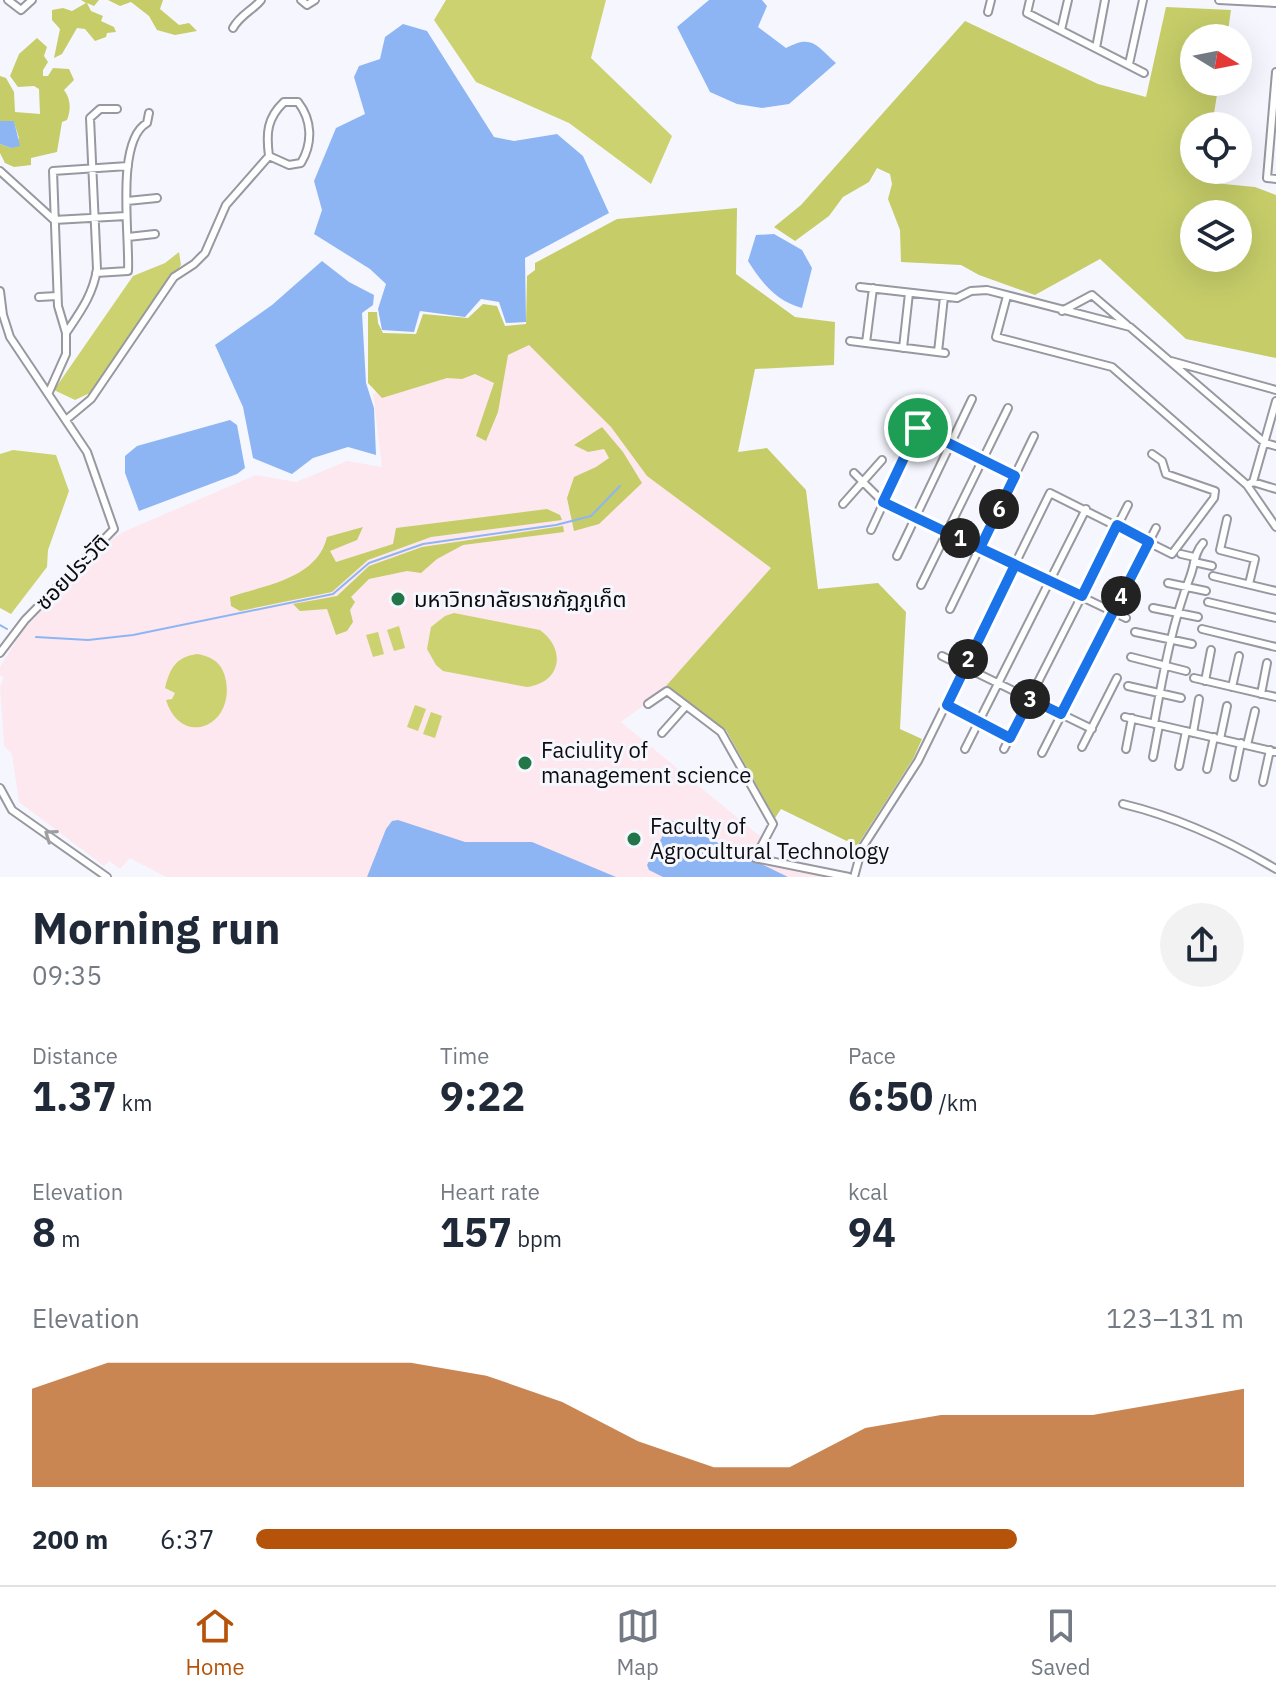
<!DOCTYPE html>
<html lang="en">
<head>
<meta charset="utf-8">
<style>
	body { margin:0; font-family:"IBM Plex Sans","Noto Sans Thai",sans-serif; background:#f2f2f3; color:#1f2937; height:100vh; display:flex; flex-direction:column; font-size:30px; white-space:nowrap }
	* { box-sizing:border-box; margin:0 }
	p { font-size:26px; color:#747a83 }
	.icon { flex:none; width:44px; height:44px; fill:none; stroke:currentColor; stroke-width:2; stroke-linecap:round; stroke-linejoin:round }
	.map { position:relative; height:877px; overflow:hidden }
	.panel { display:flex; flex-direction:column; background:#fff; flex:1 }
	.panel>* { flex:none }
	.needle { width:52px; rotate:100deg }
	.tools { position:absolute; left:1180px; top:24px; display:grid; gap:16px }
	.tools a { display:grid; place-items:center; width:72px; height:72px; border-radius:50%; background:#fff; box-shadow:0 8px 32px #0002; font-size:40px }
	.pin { position:absolute; display:grid; place-items:center; width:68px; height:68px; color:#fff; margin:-34px; border:4px solid #fff; border-radius:50%; box-shadow:0 2px 8px #0007 }
	.km { position:absolute; width:40px; height:40px; margin:-20px; border-radius:50%; background:#222; color:#fff; font-size:22px; line-height:40px; text-align:center }
	.round { display:grid; place-items:center; flex:none; width:84px; height:84px; border-radius:42px; background:#f2f2f3 }
	.head { display:flex; align-items:center; justify-content:space-between; height:136px; padding:0 32px }
	h1 { font-size:44px; font-weight:700; line-height:60px }
	.stats { display:grid; grid-template-columns:repeat(3,1fr); gap:12px; height:136px; padding:8px 32px }
	.stats div { display:grid; align-content:center }
	.stats b { font-size:40px; font-weight:700 }
	.stats small { font-size:22px; font-weight:400 }
	.stats p { font-size:22px }
	.chart { height:224px; padding:16px 32px }
	.chart p { display:flex; justify-content:space-between }
	.chart svg { width:100%; height:144px; margin-top:8px; fill:#b45309; opacity:.7 }
	ul { padding:0 32px; list-style:none; font-size:26px }
	li { display:grid; grid-template-columns:128px 96px 1fr; align-items:center; height:60px }
	li i { height:20px; border-radius:10px; background:#b45309 }
	.dock { display:flex; justify-content:space-around; align-items:center; height:112px; border-top:2px solid #e0e1e3; background:#fff; font-size:22px; color:#747a83 }
	.dock a { display:grid; justify-items:center; gap:4px }
	.dock .selected { color:#b45309 }
	.map>svg:first-child { display:block }
	.education { fill:#fce8ee }
	.green { fill:#ccd26f }
	.forest { fill:#c5cc68; fill-rule:evenodd }
	.water { fill:#8eb5f3 }
	.lines { fill:none; stroke-linecap:round; stroke-linejoin:round }
	.stream { stroke:#8eb5f3; stroke-width:2 }
	.minor-casing { stroke:#9798a0; stroke-width:10 }
	.minor { stroke:#fff; stroke-width:6 }
	.oneway { stroke:#9e9e9f }
	.route-casing { stroke:#fff; stroke-width:16 }
	.route { stroke:#1a73e8; stroke-width:10 }
	.poi-dot { fill:#227648; stroke:#f6f7fe; stroke-width:3 }
	.labels { text-anchor:middle; stroke-width:6; stroke-linejoin:round; paint-order:stroke }
	.street-label { font-size:22px; fill:#0c0c0f; stroke:#f6f7fe }
	.poi-label { font-size:22px; fill:#0c0c0f; stroke:#f6f7fe; text-anchor:start }
</style>
</head>
<body>
<div class="map">
<svg width="1276" height="877" viewBox="0 0 1276 877">
	<rect width="100%" height="100%" fill="#f6f7fe"/>
	<path class="education" d="M517,333l94,94 36,49 125,92 -114,127 -37,27 140,115 -8,21 38,12 38,7h-663l-36,-19 -10,11 -11,-8 -5,5 -85,-64 -7,-48 -8,-8 -4,-59 4,-10 -4,-2v-8l23,-37 88,-90 12,-8 133,-57 40,7 51,-21 35,6 -9,-73z"/>
	<path class="green" d="M446,0h160l-15,58 81,78 -21,48 -82,-61 -93,-41 -42,-62z
		M179,252l2,13 -89,127 -17,8 -21,-10 79,-114 32,-13z
		M13,450l43,5 13,36 -21,59 -1,17 -36,47 -11,-6v-154z
		M454,613l86,17c26,19 22,52 -13,57l-84,-16 -7,-6 -9,-16 4,-22 14,-11z
		M399,626l6,22 -11,3 -7,-21z
		M378,632l6,22 -11,3 -7,-22z
		M197,654c17,3 26,10 29,27 8,46 -45,67 -60,19l6,-1 3,-6 -10,-5c5,-20 11,-31 32,-34z
		M415,705l11,4 -8,22 -11,-4z
		M431,712l11,4 -7,22 -12,-4z"/>
	<path class="forest" d="M81,0h18l-5,6 -7,-3 4,8 12,5 -2,5 13,6 2,5 -9,1 -1,4 -11,4 -10,-12 -8,-1 -15,26 -8,4 6,-29 -8,-9v-10l11,-2 9,3 14,-8z
		M108,0h55l-3,9 19,16 10,-2 8,8 -22,4 -18,-5 -8,-14 -18,-14 -11,4z
		M1166,7l65,3 -4,28h-33v44h25l-7,44h-18v44h10l-1,12 52,5 21,8v163l-90,-19 -86,-80 -65,36 -56,-20 -18,-10 -60,-3 -1,-32 -12,-31 4,-15 -2,-10 -13,-6 -8,14 -26,15 -14,19 -34,25 -21,-14 27,-22 164,-184 133,63 48,13zM1194,214h44v44h-44z
		M37,38l10,9 -3,9 4,6 -5,8v6h5l5,-8 16,1 5,11 -10,10c7,9 7,20 3,30l-5,2 -5,30 -26,6v7l-17,2 -9,-4 -5,-10v-9l11,4 8,-10 -5,-16 -14,-1v-45l6,2 8,14 1,20 25,2 -1,-25 -5,-3 -16,1 -8,-11 9,-22z
		M737,208l-1,66 59,43 40,5 -1,43 -79,4 -17,83 29,-4 39,42 12,99 60,-6 28,29 -6,117 22,10 -9,20 -56,87 -76,-37 -6,9 -49,-88 -60,-44 105,-118 -124,-92 -36,-49 -82,-82 -21,10 -10,57 -12,29 -10,-5 18,-53 -19,-9 -13,5 -15,-1 -65,20 -14,-15v-71h9l1,11 5,10 33,1 7,-20 45,4 15,-14 14,2 8,20 21,-2 1,-48 8,-6v-7l82,-44z
		M602,427l21,25 19,31 -43,41 -25,7 -7,-33 7,-21 22,-10 13,-9 -5,-9 -16,3 -14,-7z
		M547,509l13,6 2,5 -131,17 -63,23 -36,32 -92,19 -9,-5 -1,-9c35,-12 87,-18 97,-60l36,-10 -6,13 -27,11 6,11 57,-18 3,-16z
		M563,526l1,6 -101,13 -26,14 -16,14 -14,-2 -38,8 -18,18 4,5 -5,8 3,12 -6,9 -11,4 -9,-26 -27,2 -7,-7 44,-8 32,-30 53,-19z"/>
	<path class="water" d="M709,0h53l5,6 -9,21 28,21c26,-14 30,-3 50,15l-47,41 -27,4 -25,-4 -27,-12 -33,-65z
		M403,24l24,7 67,106 20,4 43,-7 26,22 26,57 -84,45 1,64 -20,1 -7,-21 -18,-3 -16,18 -45,-6 -6,21 -32,-2 -4,-21 8,-25 -16,-15 -56,-35 8,-24 -8,-29 22,-53 29,-14 -11,-37 5,-11 21,-7 5,-22z
		M0,121h14l6,25 -9,2 -11,-4z
		M774,234l28,16 10,18 -10,40c-26,-7 -41,-26 -54,-47l8,-26z
		M322,261l27,21 25,13 -1,10 -11,8 4,70 8,25 2,47 -28,-8 -35,11 -21,16 -39,-16 -10,-51 -28,-62 57,-40z
		M230,420l7,5 8,43 -8,6 -98,37 -14,-38v-17l12,-10z
		M398,820l67,22h67l84,35h-249l19,-48 6,-8z
		M671,820l117,57h-125l-14,-7 -2,-5z"/>
	<g class="lines">
		<path class="stream" d="M0,625l7,4
			M36,637l52,3 45,-5 200,-41 36,-31 54,-19 133,-19 35,-9 29,-30"/>
		<g class="minor-casing">
			<path id="minor" d="M8,0l13,10 11,-10
				M301,0l6,5 8,-5
				M1030,0l-3,13 117,60
				M1219,0l57,3
				M988,12l3,-12
				M233,28c8,-14 19,-17 28,-28
				M1061,30l7,-30
				M1096,48l9,-48
				M1129,64l14,-64
				M1276,72l-9,106 9,1
				M0,171l54,49 72,-4
				M127,201l30,-3
				M128,237l27,-3
				M96,273l32,-2c2,-34 -13,-130 19,-148l2,-10
				M860,287l97,11 14,-7 16,-1 143,37 135,116 11,3
				M0,291l3,24 7,22 77,115 27,77 -89,91 -25,33
				M1007,296l-11,41 116,30 135,118 29,42
				M39,297l18,-1
				M1062,311l30,-16 35,30
				M66,333c14,-21 27,-38 31,-64l-7,-151 10,-9h17
				M850,341l95,12
				M866,343l7,-55
				M903,348l6,-55
				M938,352l6,-55
				M1171,361l105,29
				M49,392l17,-38v-21l-8,-27 -5,-135 75,-5
				M67,419l24,-20 83,-122 20,-13 11,-11 21,-48 43,-49c-3,-23 -2,-38 15,-54h14c14,18 15,41 3,61l-12,2 -20,-9
				M918,428l97,48
				M854,473l29,29 243,116
				M1253,482l23,7
				M1247,485l6,-3 23,-81
				M843,504l39,-44
				M1227,519l-7,31 35,9 -6,25
				M871,530l57,-123
				M1181,554l13,3
				M897,556l75,-157
				M1194,562l18,4
				M1213,576l63,15
				M1168,583l38,8
				M921,585l87,-177
				M1208,602l68,16
				M1153,608l45,9
				M950,609l84,-173
				M1202,629l74,18
				M1135,632l57,12
				M942,656l150,73
				M1131,657l55,14
				M1194,678l82,19
				M1205,681l6,-31
				M1128,686l53,12
				M1232,687l7,-31
				M1261,694l6,-31
				M648,704l19,-13 54,41 52,92 -18,34 94,19
				M947,705l63,33
				M1125,717l151,35
				M1154,724c9,-49 18,-101 36,-147 5,-13 4,-24 13,-34
				M662,733l24,-27
				M1193,733l6,-34
				M1220,739l7,-33
				M1247,745l8,-34
				M1082,747l35,-69
				M965,749l121,-240
				M1004,749l124,-244
				M1126,749l6,-31
				M1042,753l114,-225
				M1153,757l6,-32
				M1179,766l7,-35
				M1207,769l7,-32
				M1234,777l7,-34
				M1263,782l7,-32
				M0,788l12,22 95,67
				M1123,804c54,13 106,37 153,65
				M854,877l8,-29 56,-87 132,-268 122,61 42,-56 1,-7 -49,-17 -4,-13 -10,-7"/>
		</g>
		<use href="#minor" class="minor"/>
	</g>
	<defs><path id="oneway-chevron" d="M-2-3.5L2.5 0L-2 3.5" fill="none" stroke-width="1.6" stroke-linecap="round" stroke-linejoin="round" transform="scale(2)"/></defs>
	<use class="oneway" href="#oneway-chevron" transform="translate(50 835) rotate(-145)"/>
	<g class="lines">
		<g class="route-casing">
			<path id="route" d="M918,428l-35,74 132,63 -68,140 63,33 20,-39 31,15 88,-172 -32,-17 -35,71 -102,-48 35,-72 -97,-48"/>
		</g>
		<use href="#route" class="route"/>
	</g>
	<g class="poi-dot">
		<circle cx="398" cy="599" r="8"/>
		<circle cx="525" cy="763" r="8"/>
		<circle cx="634" cy="839" r="8"/>
	</g>
	<g class="labels">
		<g class="street-label">
			<text transform="translate(72 572) rotate(-46)" y="8">ซอยประวัติ</text>
		</g>
		<g class="poi-label">
			<text x="414" y="607">มหาวิทยาลัยราชภัฏภูเก็ต</text>
			<text x="541" y="758">Faciulity of<tspan x="541" dy="25">management science</tspan></text>
			<text x="650" y="834">Faculty of<tspan x="650" dy="25">Agrocultural Technology</tspan></text>
		</g>
	</g>
</svg>
<div class="tools">
<a><svg class="needle" viewBox="-14 -14 28 28"><path d="M0-13l5 13h-10z" fill="#e53935"/><path d="M0 13l5-13h-10z" fill="#747a83"/></svg></a>
<a><svg class="icon" aria-label="locate" viewBox="0 0 24 24"><circle cx="12" cy="12" r="6"/><path d="M12 2v4M12 18v4M2 12h4M18 12h4"/></svg></a>
<a><svg class="icon" aria-label="layers" viewBox="0 0 24 24"><path d="M12 4l9 5-9 5-9-5zM3 14l9 5 9-5"/></svg></a>
</div>
<div class="pin" style="left:918px;top:428px;background:#1e9e55"><svg class="icon" aria-label="arrive" viewBox="0 0 24 24"><path d="M6 21V4h12l-3 4 3 4H6"/></svg></div>
<b class="km" style="left:960px;top:538px">1</b>
<b class="km" style="left:968px;top:659px">2</b>
<b class="km" style="left:1030px;top:699px">3</b>
<b class="km" style="left:1121px;top:596px">4</b>
<b class="km" style="left:999px;top:509px">6</b>
</div>
<section class="panel">
<div class="head"><div><h1>Morning run</h1><p>09:35</p></div><a class="round"><svg class="icon" aria-label="share" viewBox="0 0 24 24"><path d="M12 15V3M7 8l5-5 5 5M5 13v7h14v-7"/></svg></a></div>
<div class="stats">
<div><p>Distance</p><b>1.37<small> km</small></b></div>
<div><p>Time</p><b>9:22</b></div>
<div><p>Pace</p><b>6:50<small> /km</small></b></div>
</div>
<div class="stats">
<div><p>Elevation</p><b>8<small> m</small></b></div>
<div><p>Heart rate</p><b>157<small> bpm</small></b></div>
<div><p>kcal</p><b>94</b></div>
</div>
<div class="chart"><p><span>Elevation</span>123–131 m</p>
<svg viewBox="0 0 160 44" preserveAspectRatio="none"><path d="M0 44V14L10 6L20 6L30 6L40 6L50 6L60 10L70 18L80 30L90 38L100 38L110 26L120 22L130 22L140 22L150 18L160 14V44z"/></svg>
</div>
<ul>
<li><b>200 m</b>6:37<i style="width:77%"></i></li>
</ul>
</section>
<nav class="dock">
<a class="selected"><svg class="icon" aria-label="home" viewBox="0 0 24 24"><path d="M3 11l9-7 9 7M6 9v11h12V9"/></svg>Home</a>
<a><svg class="icon" aria-label="map" viewBox="0 0 24 24"><path d="M3 6l6-2 6 2 6-2v14l-6 2-6-2-6 2zM9 4v14M15 6v14"/></svg>Map</a>
<a><svg class="icon" aria-label="saved" viewBox="0 0 24 24"><path d="M7 4h10v16l-5-4-5 4z"/></svg>Saved</a>
</nav>
</body>
</html>
